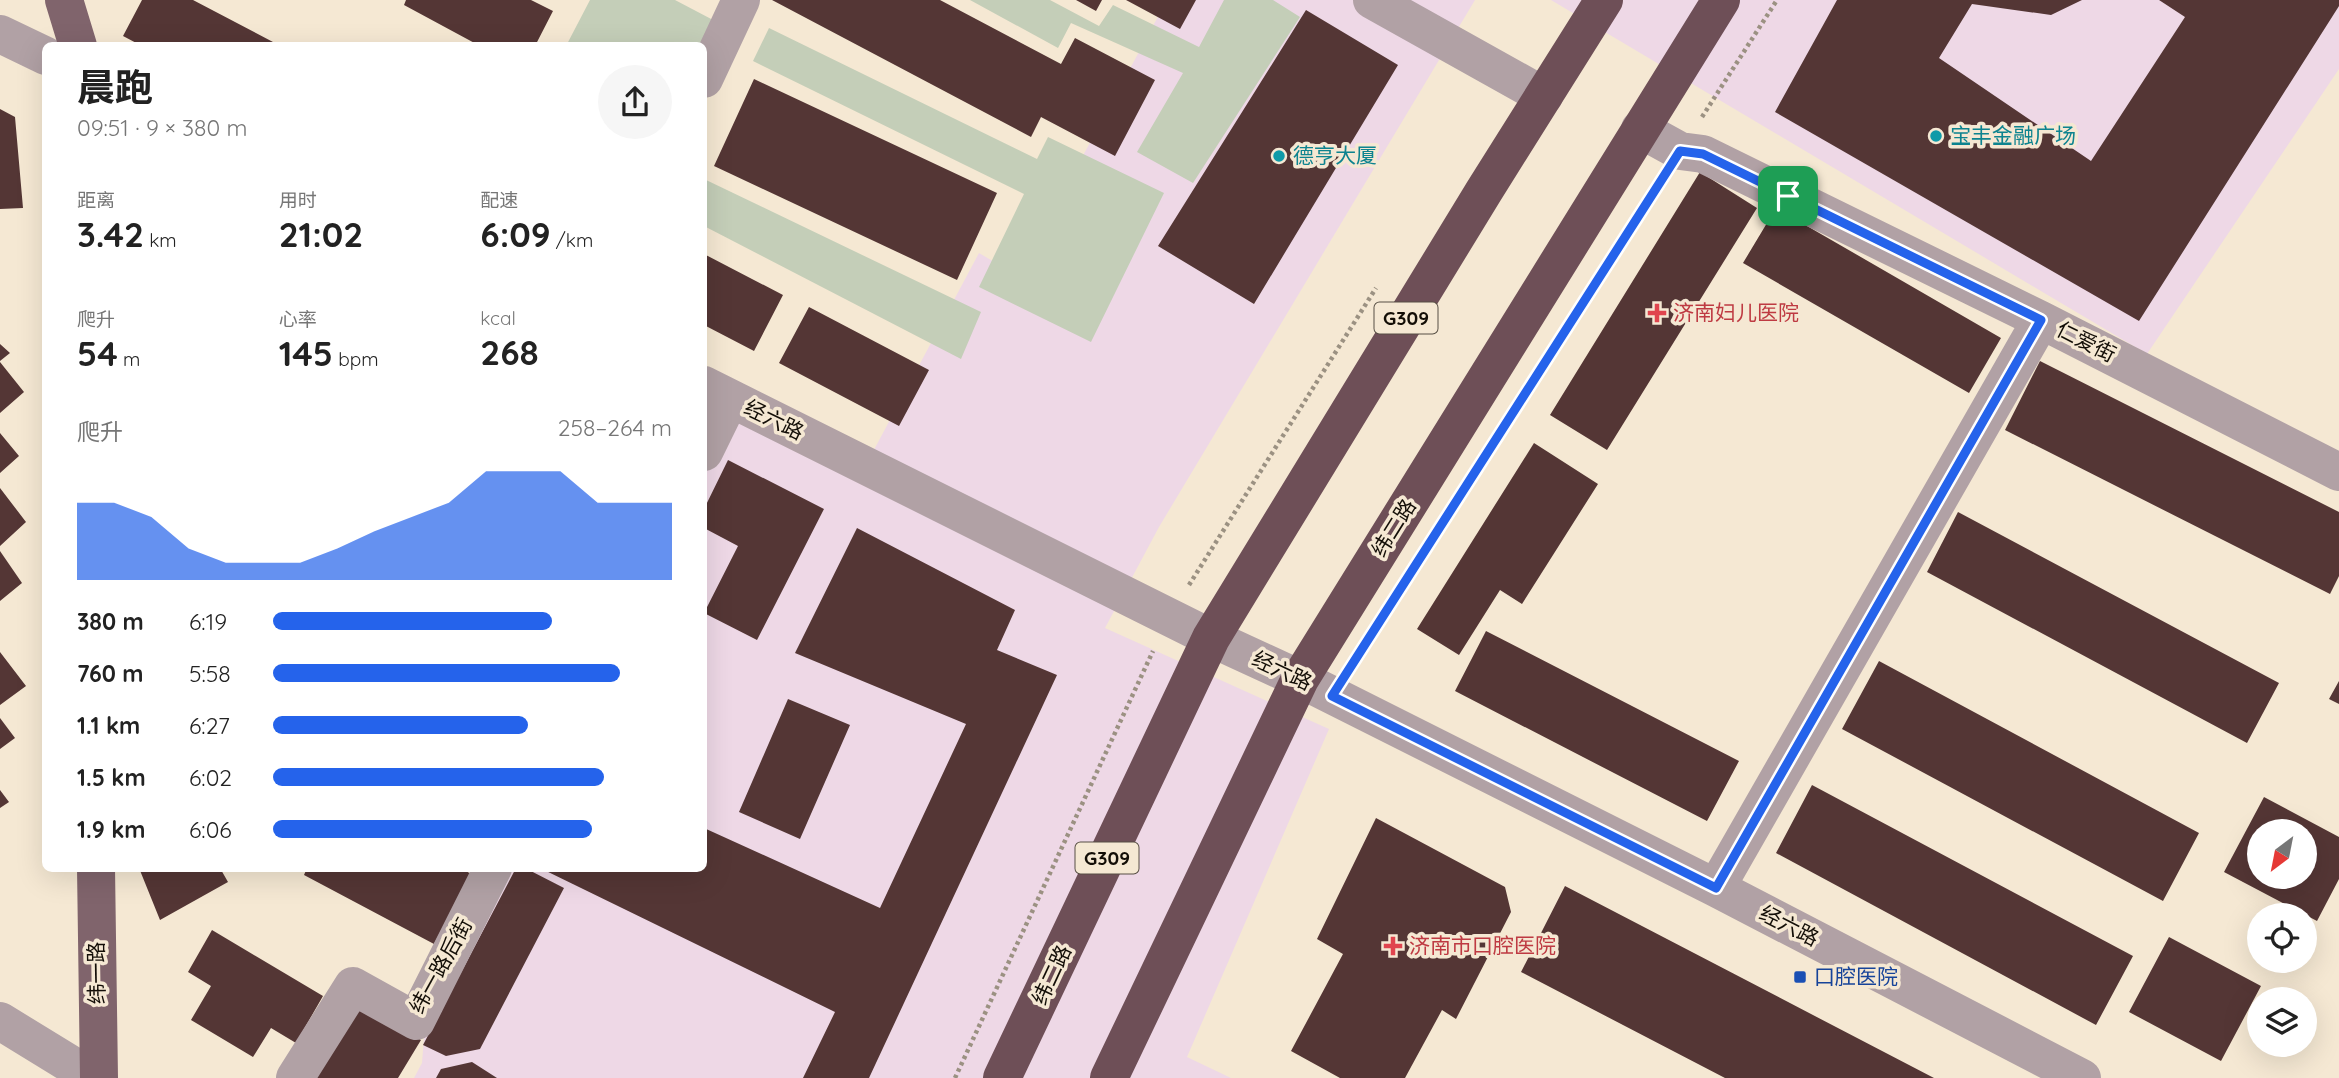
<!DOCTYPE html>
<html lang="zh">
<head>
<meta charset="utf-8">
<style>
	body { margin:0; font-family:Quicksand,"Noto Sans SC",sans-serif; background:#f6f6f6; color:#222; height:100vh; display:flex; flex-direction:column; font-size:26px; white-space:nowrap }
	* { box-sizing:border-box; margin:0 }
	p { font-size:23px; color:#767676 }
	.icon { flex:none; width:38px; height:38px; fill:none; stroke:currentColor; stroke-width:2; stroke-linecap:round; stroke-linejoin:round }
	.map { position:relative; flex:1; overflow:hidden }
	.details { position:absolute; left:42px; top:42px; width:665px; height:830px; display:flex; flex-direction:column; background:#fff; border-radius:10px; box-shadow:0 7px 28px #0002 }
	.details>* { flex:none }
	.needle { width:46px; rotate:212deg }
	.fabs { position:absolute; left:2247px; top:819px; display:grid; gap:14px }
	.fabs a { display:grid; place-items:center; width:70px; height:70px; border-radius:50%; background:#fff; box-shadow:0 7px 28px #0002; font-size:35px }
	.pin { position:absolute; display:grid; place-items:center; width:60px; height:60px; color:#fff; margin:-30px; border-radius:14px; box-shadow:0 4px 10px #0006 }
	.round { display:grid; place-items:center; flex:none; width:74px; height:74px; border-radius:37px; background:#f6f6f6 }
	.summary { display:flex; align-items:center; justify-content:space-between; height:119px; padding:0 35px }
	h1 { font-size:38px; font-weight:700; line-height:52px }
	.figures { display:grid; grid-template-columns:repeat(3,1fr); gap:10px; height:119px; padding:7px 35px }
	.figures div { display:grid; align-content:center }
	.figures b { font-size:35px; font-weight:700 }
	.figures small { font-size:19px; font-weight:400 }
	.figures p { font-size:19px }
	.chart { height:196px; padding:14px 35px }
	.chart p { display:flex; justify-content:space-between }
	.chart svg { width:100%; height:126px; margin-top:7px; fill:#2563eb; opacity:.7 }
	ul { padding:0 35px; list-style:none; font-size:23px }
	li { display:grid; grid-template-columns:112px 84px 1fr; align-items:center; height:52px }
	li i { height:18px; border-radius:9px; background:#2563eb }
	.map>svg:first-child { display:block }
	.commercial { fill:#eed8e6 }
	.green { fill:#c4ceb8 }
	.building { fill:#543635; fill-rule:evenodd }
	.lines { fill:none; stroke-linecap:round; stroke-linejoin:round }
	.path { stroke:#9b9182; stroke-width:4.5; stroke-dasharray:3.5 3.5; stroke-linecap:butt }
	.minor { stroke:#b1a1a5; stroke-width:38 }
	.major { stroke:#80646c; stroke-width:38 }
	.highway { stroke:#6e4f57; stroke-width:38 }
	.route-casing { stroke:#fff; stroke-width:14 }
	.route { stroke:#2563eb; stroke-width:9 }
	.culture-dot { fill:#0f9aa8; stroke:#f5e8d3; stroke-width:2.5 }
	.health-dot { fill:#e0444e; stroke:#f5e8d3; stroke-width:2.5 }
	.transit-dot { fill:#1a4fb4; stroke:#f5e8d3; stroke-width:2.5 }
	.labels { text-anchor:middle; stroke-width:7; stroke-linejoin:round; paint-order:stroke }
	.shield { fill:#f5e8d3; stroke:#574f44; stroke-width:2 }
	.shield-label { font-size:19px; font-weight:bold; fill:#130e07 }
	.culture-label { font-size:21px; fill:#0d838f; stroke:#f5e8d3; text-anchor:start }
	.health-label { font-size:21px; fill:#be3a42; stroke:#f5e8d3; text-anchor:start }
	.street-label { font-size:21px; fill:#130e07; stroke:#f5e8d3 }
	.transit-label { font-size:21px; fill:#164399; stroke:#f5e8d3; text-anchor:start }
</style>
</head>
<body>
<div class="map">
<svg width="2339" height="1078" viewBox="0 0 2339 1078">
	<rect width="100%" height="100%" fill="#f5e8d3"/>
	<path class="commercial" d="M1167,0h308l-316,527 -54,101 224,101 -142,328 44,21h-817l8,-15 3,-39 79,-156h200v-396l29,-59 127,63 119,-223 39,23z
		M1551,0h788v69l-192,285z"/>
	<path class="green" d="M590,0h85l40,21 -12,24 -137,1z
		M970,0h80l49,26 14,-21 86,42 25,-47h49l27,17 -107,166 -56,-31 46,-79 -112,-50 -13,25z
		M769,28l268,131 11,-22 116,56 -73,149 -112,-55 45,-93 -271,-133z
		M704,179l277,133 -20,47 -257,-133z"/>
	<path class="building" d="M142,0h51l80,42 -2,4h-129l-19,-10z
		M406,0h125l22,11 -18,35h-55l-76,-41z
		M772,0h168l121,64 14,-26 80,42 -40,76 -74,-39 -10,20z
		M1076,0h26l-6,11z
		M1126,0h70l-16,29z
		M1837,0h245l-31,15 -79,-11 -33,54 152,103 94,-144 -26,-17h180v6l-200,315 -364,-209z
		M1306,10l92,55 -144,239 -96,-58z
		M754,79l243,114 -40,87 -243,-114z
		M0,109l15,8 8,91 -23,1z
		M1700,172l57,36 -150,242 -57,-35z
		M1776,208l225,130 -32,55 -226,-130z
		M704,254l79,41 -29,56 -50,-26z
		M809,307l120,63 -30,56 -120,-63z
		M0,344l10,9 -10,8z
		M2040,361l299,151v64l-9,18 -325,-164z
		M0,362l24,30 -24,21z
		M0,433l19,23 -19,17z
		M1534,443l64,41 -76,120 -22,-14 -41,65 -42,-26z
		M728,460l96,49 -67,131 -53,-27 34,-67 -34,-18v-19z
		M0,488l26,34 -26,24z
		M1958,512l321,171 -32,60 -320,-171z
		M857,528l158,82 -18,40 60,25 -188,403h-66l32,-66 -295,-144h164v-40l176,80 86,-184 -171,-71z
		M0,551l22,32 -22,18z
		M1486,631l253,130 -32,60 -252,-130z
		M0,652l26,34 -26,19z
		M1879,661l320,172 -36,68 -321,-172z
		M2339,681v23l-10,-5z
		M788,699l62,26 -50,114 -61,-27z
		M0,718l15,20 -15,11z
		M1812,785l321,171 -37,69 -320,-172z
		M0,790l9,12 -9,6z
		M2264,797l75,40v42l-22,42 -93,-49zM2259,831h46v46h-46z
		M1376,818l129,69 6,25 -55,107 -14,-9 -37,68h-65l-49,-27 52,-97 -26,-15z
		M139,868h81l8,14 -68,38z
		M307,868h154l10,6 -37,70 -130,-69z
		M516,868h9l39,20 -84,161 -34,7 -23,-11z
		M1565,886l369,192h-209l-204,-106z
		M212,930l111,66 -27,47 -25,-15 -18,29 -62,-37 20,-34 -23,-14z
		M2169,937l92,49 -40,75 -92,-49z
		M356,1002l65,38 -23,38h-88z
		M472,1062l25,16h-61l5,-9z"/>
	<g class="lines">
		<path class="path" d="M1702,117l75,-117
			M1540,370l120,-187
			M1189,585l187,-297
			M955,1078l198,-427"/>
		<path class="minor" d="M1372,0l172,96
			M0,34l46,22
			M704,79l37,-79
			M1640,129l40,22 23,3 338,166 298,152
			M704,385l507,253 89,41 416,209 366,190
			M704,452l26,-53
			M1716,888l325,-568
			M0,1021l93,57
			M295,1078l58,-92 63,35 77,-153"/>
		<path class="major" d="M64,0l14,46
			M96,868l3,210"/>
		<path class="highway" d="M1002,1078l209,-440 273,-447 120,-191
			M1109,1078l191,-399 421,-679"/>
	</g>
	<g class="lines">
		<g class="route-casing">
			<path id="route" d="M1680,151l23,3 338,166 -325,568 -384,-192z"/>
		</g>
		<use href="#route" class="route"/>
	</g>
	<g class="culture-dot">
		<circle cx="1936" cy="136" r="7"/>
		<circle cx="1279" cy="156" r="7"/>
	</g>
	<g class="health-dot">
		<path d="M1653.5 302.5h7v7h7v7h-7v7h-7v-7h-7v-7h7z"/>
		<path d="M1389.5 935.5h7v7h7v7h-7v7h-7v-7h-7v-7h7z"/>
	</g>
	<rect class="transit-dot" x="1793" y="970" width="14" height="14" rx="3.5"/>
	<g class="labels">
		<g class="shield">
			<rect x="1374.5" y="302.5" width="63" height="31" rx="5"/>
			<rect x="1075.5" y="842.5" width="63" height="31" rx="5"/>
		</g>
		<g class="shield-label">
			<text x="1406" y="325">G309</text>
			<text x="1107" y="865">G309</text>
		</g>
		<g class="culture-label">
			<text x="1950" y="143">宝丰金融广场</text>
			<text x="1293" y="163">德亨大厦</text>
		</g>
		<g class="health-label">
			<text x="1673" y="320">济南妇儿医院</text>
			<text x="1409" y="953">济南市口腔医院</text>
		</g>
		<g class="street-label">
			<text transform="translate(2086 342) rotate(27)" y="7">仁爱街</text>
			<text transform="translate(774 420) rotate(26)" y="7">经六路</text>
			<text transform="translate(1394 528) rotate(-58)" y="7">纬二路</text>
			<text transform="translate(1282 671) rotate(25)" y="7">经六路</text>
			<text transform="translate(1789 926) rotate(27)" y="7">经六路</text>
			<text transform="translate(441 966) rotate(-61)" y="7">纬一路后街</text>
			<text transform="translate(97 973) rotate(-91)" y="7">纬一路</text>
			<text transform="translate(1052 975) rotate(-65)" y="7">纬二路</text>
		</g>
		<g class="transit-label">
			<text x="1814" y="984">口腔医院</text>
		</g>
	</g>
</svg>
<div class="fabs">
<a><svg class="needle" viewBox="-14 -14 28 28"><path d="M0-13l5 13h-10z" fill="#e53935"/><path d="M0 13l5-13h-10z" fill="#767676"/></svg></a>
<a><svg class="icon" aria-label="locate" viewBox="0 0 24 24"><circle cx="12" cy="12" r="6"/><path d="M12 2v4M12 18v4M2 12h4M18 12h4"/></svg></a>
<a><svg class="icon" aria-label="layers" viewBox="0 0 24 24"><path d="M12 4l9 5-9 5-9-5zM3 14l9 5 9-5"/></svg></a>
</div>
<div class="pin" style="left:1788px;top:196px;background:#1e9e55"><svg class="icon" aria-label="arrive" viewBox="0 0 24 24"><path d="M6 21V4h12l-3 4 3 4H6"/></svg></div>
<section class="details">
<div class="summary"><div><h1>晨跑</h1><p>09:51 · 9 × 380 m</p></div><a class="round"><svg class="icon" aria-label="share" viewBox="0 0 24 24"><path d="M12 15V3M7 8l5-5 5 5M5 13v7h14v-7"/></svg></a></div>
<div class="figures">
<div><p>距离</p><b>3.42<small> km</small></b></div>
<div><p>用时</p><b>21:02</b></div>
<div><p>配速</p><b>6:09<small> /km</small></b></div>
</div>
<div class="figures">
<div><p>爬升</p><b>54<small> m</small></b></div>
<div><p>心率</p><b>145<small> bpm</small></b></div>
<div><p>kcal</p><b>268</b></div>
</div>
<div class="chart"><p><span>爬升</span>258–264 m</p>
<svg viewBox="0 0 160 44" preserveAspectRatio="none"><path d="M0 44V17L10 17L20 22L30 33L40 38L50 38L60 38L70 33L80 27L90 22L100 17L110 6L120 6L130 6L140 17L150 17L160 17V44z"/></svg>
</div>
<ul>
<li><b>380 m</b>6:19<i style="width:70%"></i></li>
<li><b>760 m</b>5:58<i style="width:87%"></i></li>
<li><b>1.1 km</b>6:27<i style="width:64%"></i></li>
<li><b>1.5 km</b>6:02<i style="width:83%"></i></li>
<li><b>1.9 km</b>6:06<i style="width:80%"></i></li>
</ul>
</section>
</div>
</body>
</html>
